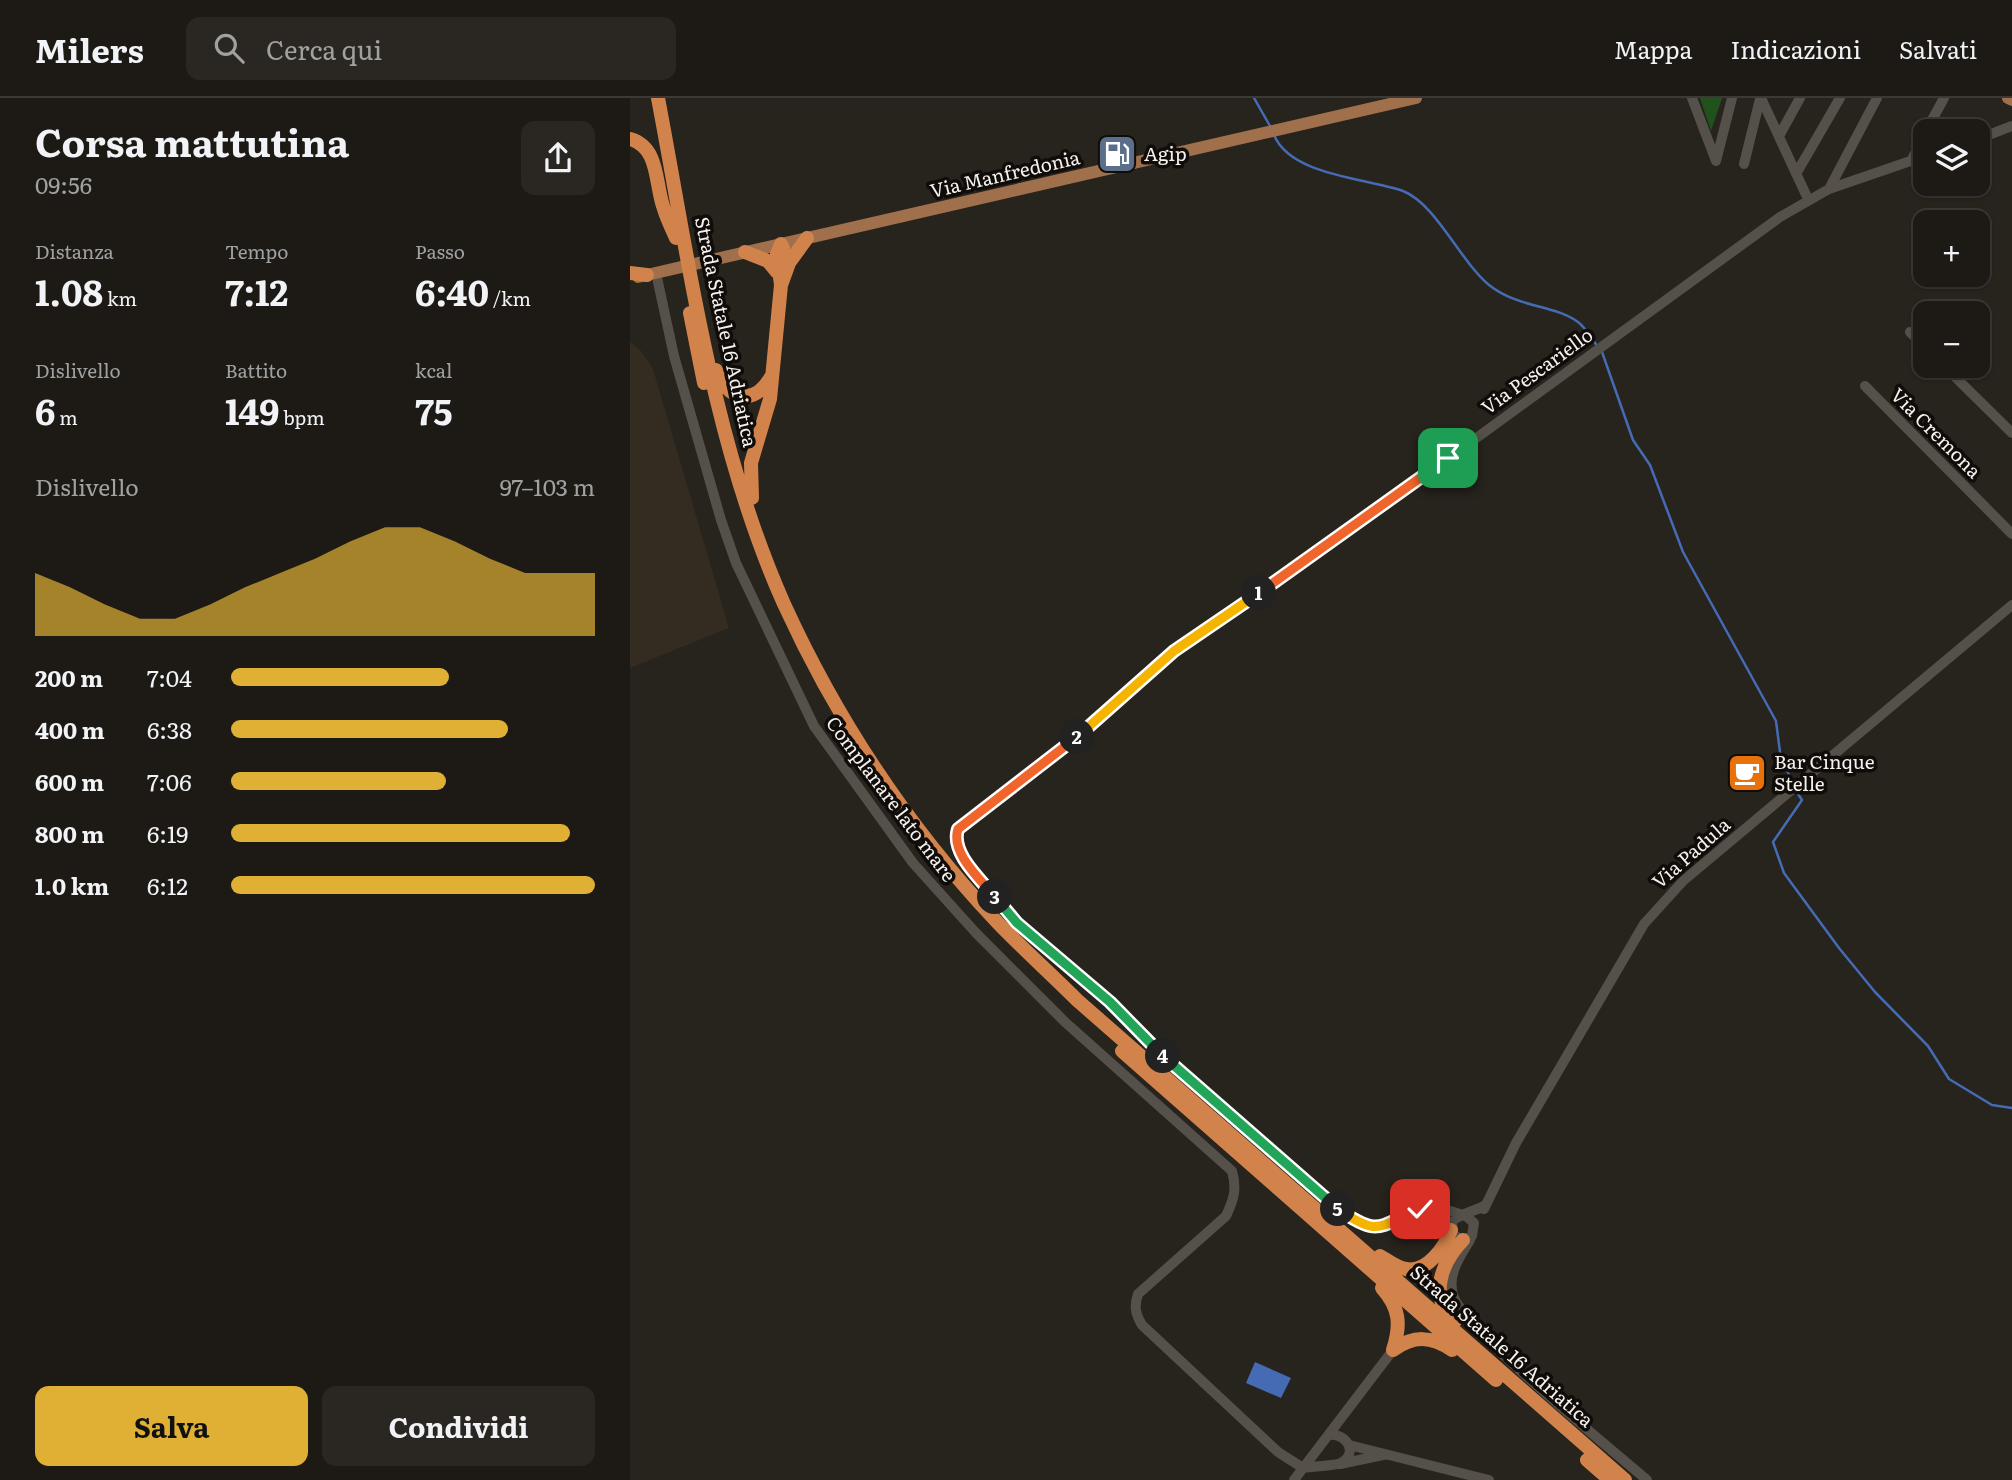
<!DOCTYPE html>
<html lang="it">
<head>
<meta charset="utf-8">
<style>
	body { margin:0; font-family:Literata,serif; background:#2a2723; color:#f1f3f6; height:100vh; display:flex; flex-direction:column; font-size:26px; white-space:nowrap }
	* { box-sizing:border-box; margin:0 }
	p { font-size:23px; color:#a0a1a1 }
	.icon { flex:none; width:38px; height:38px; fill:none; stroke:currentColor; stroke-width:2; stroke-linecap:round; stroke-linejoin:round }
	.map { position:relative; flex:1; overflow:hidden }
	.panel { display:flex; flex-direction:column; background:#1d1a16; width:630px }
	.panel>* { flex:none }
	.tools { position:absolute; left:1283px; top:21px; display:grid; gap:14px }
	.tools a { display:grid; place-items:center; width:77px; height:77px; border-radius:14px; background:#1d1a16; box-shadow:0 2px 5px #0004,0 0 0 2px #3b3835; font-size:35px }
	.pin { position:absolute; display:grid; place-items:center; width:60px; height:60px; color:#fff; margin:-30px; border-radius:14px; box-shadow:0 4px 10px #0006 }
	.km { position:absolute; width:35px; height:35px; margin:-18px; border-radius:50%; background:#222; color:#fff; font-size:19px; line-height:35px; text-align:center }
	.round { display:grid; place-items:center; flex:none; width:74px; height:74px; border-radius:14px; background:#2a2723 }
	.head { display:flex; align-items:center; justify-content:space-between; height:119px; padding:0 35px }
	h1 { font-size:38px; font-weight:700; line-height:52px }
	.metrics { display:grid; grid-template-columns:repeat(3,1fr); gap:10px; height:119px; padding:7px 35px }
	.metrics div { display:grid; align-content:center }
	.metrics b { font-size:35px; font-weight:700 }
	.metrics small { font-size:19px; font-weight:400 }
	.metrics p { font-size:19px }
	.chart { height:196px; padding:14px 35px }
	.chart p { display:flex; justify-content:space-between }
	.chart svg { width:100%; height:126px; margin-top:7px; fill:#dfb034; opacity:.7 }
	.cta { display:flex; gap:14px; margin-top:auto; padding:14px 35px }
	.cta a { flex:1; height:80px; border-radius:14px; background:#dfb034; color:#111; font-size:28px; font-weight:700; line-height:80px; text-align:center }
	.cta a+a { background:#2a2723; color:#f1f3f6 }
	ul { padding:0 35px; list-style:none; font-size:23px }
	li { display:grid; grid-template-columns:112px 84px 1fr; align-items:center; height:52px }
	li i { height:18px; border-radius:9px; background:#dfb034 }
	header { display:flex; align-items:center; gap:42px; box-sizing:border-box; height:98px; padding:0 35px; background:#1d1a16; border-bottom:2px solid #3b3835 }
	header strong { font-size:33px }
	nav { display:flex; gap:38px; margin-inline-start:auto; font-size:24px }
	.search { width:490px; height:63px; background:#2a2723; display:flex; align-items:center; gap:18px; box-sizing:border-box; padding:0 24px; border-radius:14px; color:#a0a1a1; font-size:26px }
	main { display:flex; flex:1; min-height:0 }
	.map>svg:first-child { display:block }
	.built { fill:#342c21 }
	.green { fill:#21521d }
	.water { fill:#456bb5 }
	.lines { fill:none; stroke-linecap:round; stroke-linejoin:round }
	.stream { stroke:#456bb5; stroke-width:2.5 }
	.minor { stroke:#56504a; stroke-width:10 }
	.major { stroke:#a06f4b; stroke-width:12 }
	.highway { stroke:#d2834b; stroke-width:14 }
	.split-1-casing { stroke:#fff; stroke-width:14 }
	.split-2-casing { stroke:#fff; stroke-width:14 }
	.split-3-casing { stroke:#fff; stroke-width:14 }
	.split-4-casing { stroke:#fff; stroke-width:14 }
	.split-5-casing { stroke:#fff; stroke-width:14 }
	.split-6-casing { stroke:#fff; stroke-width:14 }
	.split-1 { stroke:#f0652b; stroke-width:9 }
	.split-2 { stroke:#f5b400; stroke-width:9 }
	.split-3 { stroke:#f0652b; stroke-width:9 }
	.split-4 { stroke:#22a559; stroke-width:9 }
	.split-5 { stroke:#22a559; stroke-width:9 }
	.split-6 { stroke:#f5b400; stroke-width:9 }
	.labels { text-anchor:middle; stroke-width:7; stroke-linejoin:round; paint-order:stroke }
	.poi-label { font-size:19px; fill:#f5f2ee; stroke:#0f0c0a; text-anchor:start }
	.street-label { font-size:19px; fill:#f5f2ee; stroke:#0f0c0a }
</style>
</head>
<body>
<header>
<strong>Milers</strong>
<div class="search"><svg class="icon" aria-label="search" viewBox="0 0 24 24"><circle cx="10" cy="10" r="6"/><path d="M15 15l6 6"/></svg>Cerca qui</div>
<nav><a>Mappa</a><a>Indicazioni</a><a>Salvati</a></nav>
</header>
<main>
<section class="panel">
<div class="head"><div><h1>Corsa mattutina</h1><p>09:56</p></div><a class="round"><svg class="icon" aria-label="share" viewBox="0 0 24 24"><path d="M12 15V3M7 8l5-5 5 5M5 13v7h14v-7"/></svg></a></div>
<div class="metrics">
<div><p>Distanza</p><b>1.08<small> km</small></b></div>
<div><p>Tempo</p><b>7:12</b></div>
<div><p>Passo</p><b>6:40<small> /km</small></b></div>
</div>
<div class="metrics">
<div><p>Dislivello</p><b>6<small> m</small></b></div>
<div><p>Battito</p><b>149<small> bpm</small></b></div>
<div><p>kcal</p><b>75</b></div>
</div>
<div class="chart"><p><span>Dislivello</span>97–103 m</p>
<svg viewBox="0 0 160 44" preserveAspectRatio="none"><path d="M0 44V22L10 27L20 33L30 38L40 38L50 33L60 27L70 22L80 17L90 11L100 6L110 6L120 11L130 17L140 22L150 22L160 22V44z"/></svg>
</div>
<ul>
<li><b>200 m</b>7:04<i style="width:60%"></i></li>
<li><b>400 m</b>6:38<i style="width:76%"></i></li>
<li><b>600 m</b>7:06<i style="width:59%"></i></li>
<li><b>800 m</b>6:19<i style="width:93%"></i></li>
<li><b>1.0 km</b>6:12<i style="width:100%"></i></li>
</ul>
<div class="cta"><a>Salva</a><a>Condividi</a></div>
</section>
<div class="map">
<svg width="1382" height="1382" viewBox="0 0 1382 1382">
	<rect width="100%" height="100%" fill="#27231d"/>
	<path class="built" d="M0,244l11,9 12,18 76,259 -99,40z"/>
	<path class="green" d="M1070,0h22l-11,33z"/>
	<path class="water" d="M625,1264l36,16 -10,20 -35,-15z"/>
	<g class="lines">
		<path class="stream" d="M624,0l16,28
			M644,37c17,41 93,43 129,56 33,13 57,70 86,94 29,23 66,20 89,37 7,5 14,17 20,25
			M972,254l31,88 17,25 33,87 93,169 4,31 13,33
			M1166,693l6,9 -29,42 11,31 55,75 36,44 53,54 21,33 43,26 20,3"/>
		<path class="minor" d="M1062,0l24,63
			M1131,0l47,101
			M1296,33l18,-33
			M1149,38l21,-38
			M1348,41l34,-13
			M1086,63l16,-63
			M1281,63l14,-27
			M1114,66l16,-65
			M1166,76l44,-76
			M1199,91l48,-91
			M26,175l18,83 47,164 15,43 78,163 99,137 63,70 89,89 167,149c5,18 2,28 -6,45l-88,78c-4,12 -3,19 4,31l136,127 25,16
			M1280,234l15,15
			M1314,268l68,67
			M1235,288l147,148
			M856,1107c-11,6 -26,9 -34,16l1,14 10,5 9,-4 2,-13 -8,-7 -31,-10 -15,3 -37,18h-11l-12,-3 -29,-19 -146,-128 -75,-75 -93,-79 -59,-74 -3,-11 3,-9 80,-60 136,-118 242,-169 364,-265 49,-28 96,-33
			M854,1111l32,-66 128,-219 39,-43 329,-276
			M840,1142c-10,17 -23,34 -17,55 11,35 158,154 194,185
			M719,1347l140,35
			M710,1366l43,-9
			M673,1370c10,-2 32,-2 38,-5 18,-10 5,-30 -11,-28
			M664,1382l99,-130"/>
		<path class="major" d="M1378,0l4,2
			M8,179l778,-179"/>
		<path class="highway" d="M28,0c32,169 55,347 126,506 53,116 126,226 214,319 25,26 53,51 79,77l548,480
			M0,41c29,8 25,43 33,67 3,11 8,21 13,32
			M115,154l23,9 9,11
			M0,175l17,2
			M151,187l-4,-31 4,-10 8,19
			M60,215l14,70
			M86,272c11,30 38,37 55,7
			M122,400l-1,-35 19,-64 11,-114 8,-22 18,-25
			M492,953l374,329
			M750,1158c7,4 17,12 26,13 21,4 39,-22 45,-39
			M752,1190c18,20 19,37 11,62
			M825,1223c-27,-24 -14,-58 8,-81
			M763,1252c21,-15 38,-14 59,0
			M957,1362l23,20"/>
	</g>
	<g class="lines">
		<g class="split-1-casing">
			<path id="split-1" d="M629,495l189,-135"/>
		</g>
		<g class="split-2-casing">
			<path id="split-2" d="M447,639l97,-86 85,-58"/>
		</g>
		<g class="split-3-casing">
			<path id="split-3" d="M365,799c-14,-17 -45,-44 -37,-68l119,-92"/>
		</g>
		<g class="split-4-casing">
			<path id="split-4" d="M365,799l22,26 93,79 53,54"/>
		</g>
		<g class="split-5-casing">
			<path id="split-5" d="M533,958l175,153"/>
		</g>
		<g class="split-6-casing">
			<path id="split-6" d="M708,1111c42,29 40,17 82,0"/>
		</g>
		<use href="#split-1" class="split-1"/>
		<use href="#split-2" class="split-2"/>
		<use href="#split-3" class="split-3"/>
		<use href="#split-4" class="split-4"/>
		<use href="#split-5" class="split-5"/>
		<use href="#split-6" class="split-6"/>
	</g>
	<defs>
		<g id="fuel-square" transform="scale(2.0125)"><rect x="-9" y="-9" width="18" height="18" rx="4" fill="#5c6f8a" stroke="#0f0c0a"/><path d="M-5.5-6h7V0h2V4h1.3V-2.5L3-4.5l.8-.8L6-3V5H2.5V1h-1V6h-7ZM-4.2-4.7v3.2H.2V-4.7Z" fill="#fff"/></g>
		<g id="cafe-square" transform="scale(2.0125)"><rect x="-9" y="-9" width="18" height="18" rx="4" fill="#e8710a" stroke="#0f0c0a"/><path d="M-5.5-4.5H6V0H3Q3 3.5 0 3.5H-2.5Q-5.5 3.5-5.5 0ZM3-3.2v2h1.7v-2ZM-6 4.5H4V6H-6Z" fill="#fff"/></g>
	</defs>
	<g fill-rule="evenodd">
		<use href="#fuel-square" x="487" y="56"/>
		<use href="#cafe-square" x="1117" y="675"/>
	</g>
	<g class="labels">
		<g class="poi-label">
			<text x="514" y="63">Agip</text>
			<text x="1144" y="671">Bar Cinque<tspan x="1144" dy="22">Stelle</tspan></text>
		</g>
		<g class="street-label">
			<text transform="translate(375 76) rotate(-13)" y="7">Via Manfredonia</text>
			<text transform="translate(96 234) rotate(78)" y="7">Strada Statale 16 Adriatica</text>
			<text transform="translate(907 273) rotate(-36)" y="7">Via Pescariello</text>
			<text transform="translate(1306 335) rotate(45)" y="7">Via Cremona</text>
			<text transform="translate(261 701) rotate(53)" y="7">Complanare lato mare</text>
			<text transform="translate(1061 755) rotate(-41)" y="7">Via Padula</text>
			<text transform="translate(872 1248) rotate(41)" y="7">Strada Statale 16 Adriatica</text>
		</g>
	</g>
</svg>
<div class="tools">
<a><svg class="icon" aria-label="layers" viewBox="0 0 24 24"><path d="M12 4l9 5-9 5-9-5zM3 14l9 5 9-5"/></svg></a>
<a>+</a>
<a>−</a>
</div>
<div class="pin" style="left:818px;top:360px;background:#1e9e55"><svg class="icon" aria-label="arrive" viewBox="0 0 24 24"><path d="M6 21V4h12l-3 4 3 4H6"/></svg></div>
<div class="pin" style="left:790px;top:1111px;background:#d93025"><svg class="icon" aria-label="check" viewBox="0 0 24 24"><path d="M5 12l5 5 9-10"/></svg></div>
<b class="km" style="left:629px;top:495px">1</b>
<b class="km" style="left:447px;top:639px">2</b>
<b class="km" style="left:365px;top:799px">3</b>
<b class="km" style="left:533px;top:958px">4</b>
<b class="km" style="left:708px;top:1111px">5</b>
</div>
</main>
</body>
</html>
